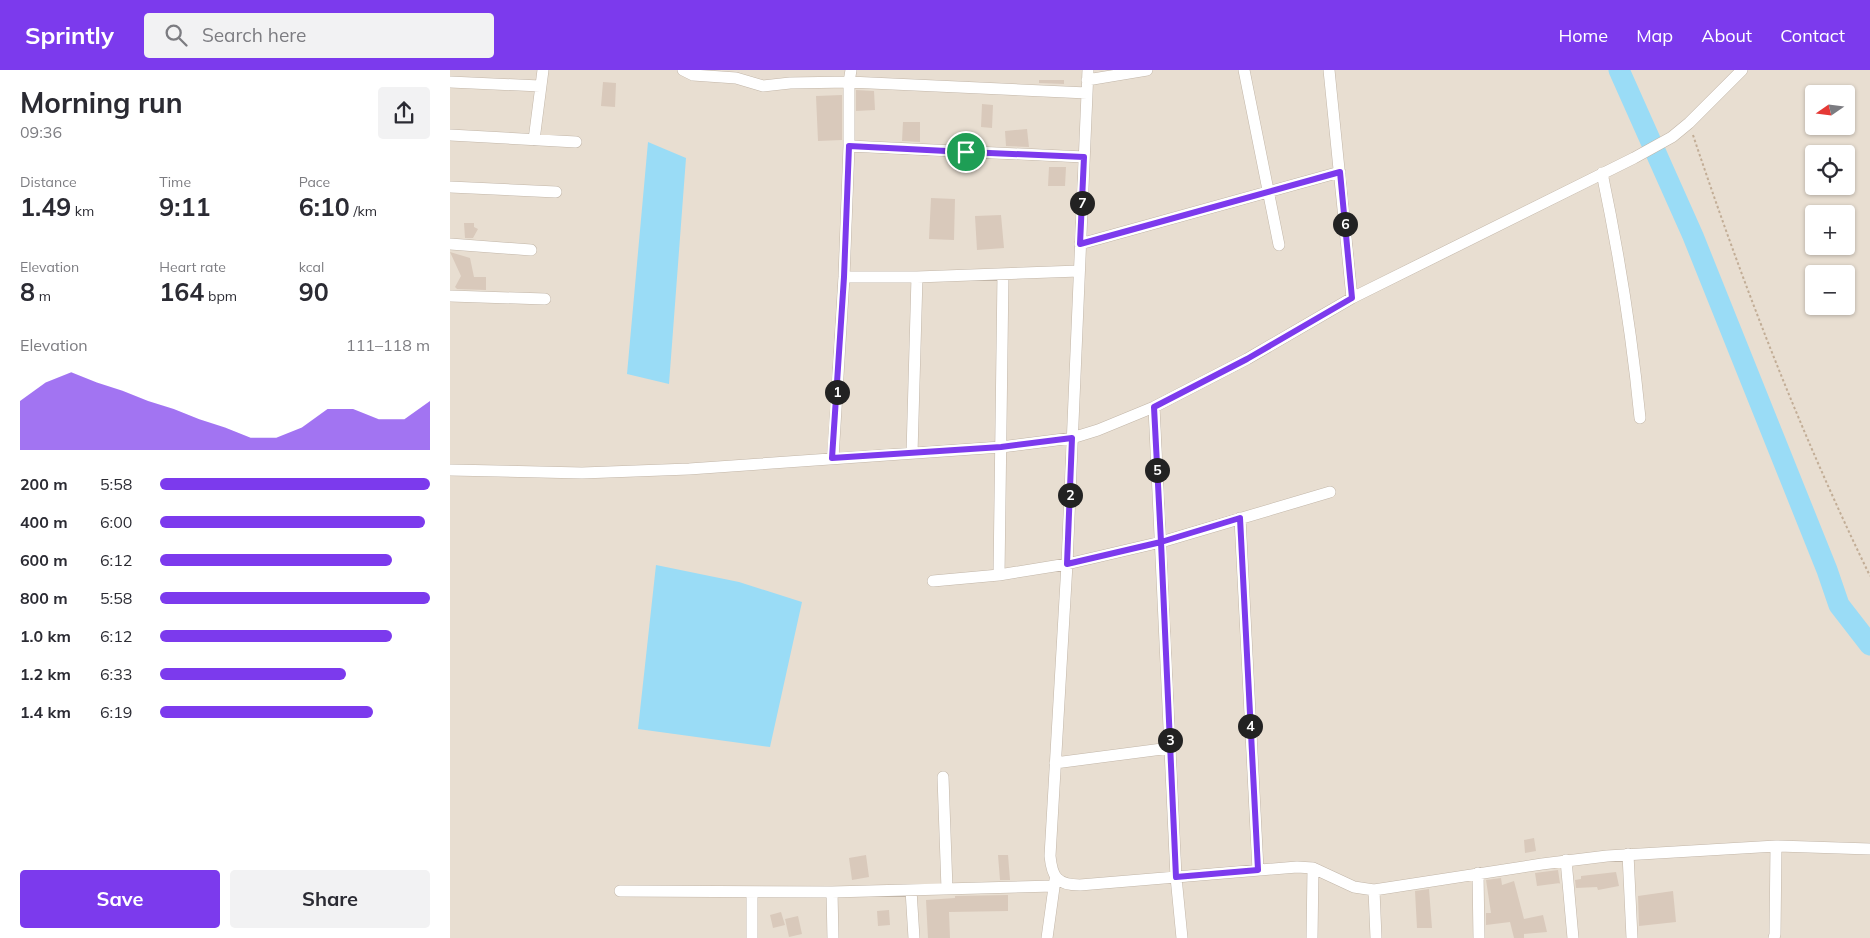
<!DOCTYPE html>
<html lang="en">
<head>
<meta charset="utf-8">
<style>
	body { margin:0; font-family:Mulish,sans-serif; background:#f2f2f3; color:#2b2b33; height:100vh; display:flex; flex-direction:column; font-size:19px; white-space:nowrap }
	* { box-sizing:border-box; margin:0 }
	p { font-size:16px; color:#7c7c81 }
	.icon { flex:none; width:28px; height:28px; fill:none; stroke:currentColor; stroke-width:2; stroke-linecap:round; stroke-linejoin:round }
	.map { position:relative; flex:1; overflow:hidden }
	.details { display:flex; flex-direction:column; background:#fff; width:450px }
	.details>* { flex:none }
	.needle { width:32px; rotate:256deg }
	.fabs { position:absolute; left:1355px; top:15px; display:grid; gap:10px }
	.fabs a { display:grid; place-items:center; width:50px; height:50px; border-radius:5px; background:#fff; box-shadow:0 1px 4px #0004; font-size:25px }
	.pin { position:absolute; display:grid; place-items:center; width:42px; height:42px; color:#fff; margin:-21px; border:2px solid #fff; border-radius:50%; box-shadow:0 1px 5px #0007 }
	.km { position:absolute; width:25px; height:25px; margin:-12px; border-radius:50%; background:#222; color:#fff; font-size:14px; line-height:25px; text-align:center }
	.round { display:grid; place-items:center; flex:none; width:52px; height:52px; border-radius:5px; background:#f2f2f3 }
	.overview { display:flex; align-items:center; justify-content:space-between; height:85px; padding:0 20px }
	h1 { font-size:28px; font-weight:700; line-height:38px }
	.figures { display:grid; grid-template-columns:repeat(3,1fr); gap:8px; height:85px; padding:5px 20px }
	.figures div { display:grid; align-content:center }
	.figures b { font-size:25px; font-weight:700 }
	.figures small { font-size:14px; font-weight:400 }
	.figures p { font-size:14px }
	.chart { height:140px; padding:10px 20px }
	.chart p { display:flex; justify-content:space-between }
	.chart svg { width:100%; height:90px; margin-top:5px; fill:#7c3aed; opacity:.7 }
	.button { display:flex; gap:10px; margin-top:auto; padding:10px 20px }
	.button a { flex:1; height:58px; border-radius:5px; background:#7c3aed; color:#fff; font-size:20px; font-weight:700; line-height:58px; text-align:center }
	.button a+a { background:#f2f2f3; color:#2b2b33 }
	ul { padding:0 20px; list-style:none; font-size:16px }
	li { display:grid; grid-template-columns:80px 60px 1fr; align-items:center; height:38px }
	li i { height:12px; border-radius:6px; background:#7c3aed }
	header { display:flex; align-items:center; gap:30px; box-sizing:border-box; height:70px; padding:0 25px; background:#7c3aed; color:#fff }
	header strong { font-size:24px }
	nav { display:flex; gap:28px; margin-inline-start:auto; font-size:18px }
	.search { width:350px; height:45px; background:#f2f2f3; display:flex; align-items:center; gap:12px; box-sizing:border-box; padding:0 18px; border-radius:5px; color:#7c7c81; font-size:19px }
	main { display:flex; flex:1; min-height:0 }
	.map>svg:first-child { display:block }
	.residential { fill:#e8ded1; fill-rule:evenodd }
	.water { fill:#9adcf6 }
	.lines { fill:none; stroke-linecap:round; stroke-linejoin:round }
	.river { stroke:#9adcf6; stroke-width:21 }
	.building { fill:#d9c9bb }
	.minor-casing { stroke:#c2b6a8; stroke-width:12 }
	.path { stroke:#c2ad96; stroke-width:2; stroke-dasharray:2.5 2.5; stroke-linecap:butt }
	.minor { stroke:#fff; stroke-width:11 }
	.route-casing { stroke:#fff; stroke-width:10 }
	.route { stroke:#7c3aed; stroke-width:6 }
</style>
</head>
<body>
<header>
<strong>Sprintly</strong>
<div class="search"><svg class="icon" aria-label="search" viewBox="0 0 24 24"><circle cx="10" cy="10" r="6"/><path d="M15 15l6 6"/></svg>Search here</div>
<nav><a>Home</a><a>Map</a><a>About</a><a>Contact</a></nav>
</header>
<main>
<section class="details">
<div class="overview"><div><h1>Morning run</h1><p>09:36</p></div><a class="round"><svg class="icon" aria-label="share" viewBox="0 0 24 24"><path d="M12 15V3M7 8l5-5 5 5M5 13v7h14v-7"/></svg></a></div>
<div class="figures">
<div><p>Distance</p><b>1.49<small> km</small></b></div>
<div><p>Time</p><b>9:11</b></div>
<div><p>Pace</p><b>6:10<small> /km</small></b></div>
</div>
<div class="figures">
<div><p>Elevation</p><b>8<small> m</small></b></div>
<div><p>Heart rate</p><b>164<small> bpm</small></b></div>
<div><p>kcal</p><b>90</b></div>
</div>
<div class="chart"><p><span>Elevation</span>111–118 m</p>
<svg viewBox="0 0 160 44" preserveAspectRatio="none"><path d="M0 44V20L10 11L20 6L30 11L40 15L50 20L60 24L70 29L80 33L90 38L100 38L110 33L120 24L130 24L140 29L150 29L160 20V44z"/></svg>
</div>
<ul>
<li><b>200 m</b>5:58<i style="width:100%"></i></li>
<li><b>400 m</b>6:00<i style="width:98%"></i></li>
<li><b>600 m</b>6:12<i style="width:86%"></i></li>
<li><b>800 m</b>5:58<i style="width:100%"></i></li>
<li><b>1.0 km</b>6:12<i style="width:86%"></i></li>
<li><b>1.2 km</b>6:33<i style="width:69%"></i></li>
<li><b>1.4 km</b>6:19<i style="width:79%"></i></li>
</ul>
<div class="button"><a>Save</a><a>Share</a></div>
</section>
<div class="map">
<svg width="1420" height="868" viewBox="0 0 1420 868">
	<rect width="100%" height="100%" fill="#f3ede4"/>
	<path class="residential" d="M0,0h1420v868h-1420zM1364,24h32v32h-32zM1364,84h32v32h-32zM1364,144h32v32h-32zM1364,204h32v32h-32z"/>
	<path class="water" d="M198,72l38,16 -17,226 -42,-10z
		M206,495l83,17 63,20 -32,145 -132,-18z"/>
	<g class="lines">
		<path class="river" d="M1169,0l74,166 134,334 12,35 31,40"/>
	</g>
	<path class="building" d="M589,10h25v4l-25,-1z
		M153,12l13,1 -1,24 -14,-1z
		M406,20l18,1 1,19 -19,1z
		M392,25v45l-24,1 -2,-45z
		M532,34l11,1 -1,23 -11,-1z
		M453,52h17v20l-18,-1z
		M577,59l2,18 -23,-1 -1,-15z
		M599,97h17l-1,19h-17z
		M481,128l24,1 -1,41 -25,-1z
		M551,145l3,33 -27,2 -2,-34z
		M14,153h10v4l4,2 -5,9h-8z
		M0,182l20,6 4,19h12v13l-29,-1 -2,-2 6,-11z
		M1084,768l2,13 -11,2 -1,-13z
		M416,785l3,22 -17,3 -3,-22z
		M548,785h10l2,25h-10z
		M1108,800l3,20 -1,-7 -23,3 -2,-13z
		M1166,802l3,14 -21,4 -1,-3 -21,1 -1,-8 6,-1v-3z
		M1051,808l1,7 12,-4 10,38 19,-4 4,17 -23,2v4h-10l-4,-16 -24,3v-12h5l-5,-33z
		M979,819l3,39h-15l-2,-37z
		M1223,821l3,31 -37,4 -1,-30z
		M558,825v16l-59,1 1,26h-22l-2,-38 29,-2v-2z
		M439,840l1,15 -12,1 -1,-15z
		M331,842l4,13 -12,3 -3,-13z
		M348,846l4,18 -13,3 -4,-18z"/>
	<g class="lines">
		<g class="minor-casing">
			<path id="minor" d="M233,0l10,5 43,3 27,8 27,-3 59,-1 238,11
				M638,0l-21,494 -17,292c2,21 7,29 30,29l217,-18 16,1 41,19 20,3 168,-26 65,-8 169,-10 94,3
				M794,0l35,175
				M879,0l23,228
				M637,10l60,-10
				M0,12l90,4
				M0,65l126,7
				M84,70l9,-70
				M399,76l235,11
				M1152,103c17,81 30,163 38,245
				M0,117l106,5
				M0,174l81,6
				M630,174l260,-72
				M394,207h73l162,-6
				M0,226l95,3
				M704,337l22,470 6,61
				M462,383l5,-176
				M383,388l11,-181 5,-131v-64l2,-12
				M0,400l132,3 107,-4 312,-22 71,-9 26,-8 56,-23 93,-48 105,-61 282,-140 38,-21 17,-14 53,-53
				M790,448l18,352
				M549,505l4,-301
				M483,511l66,-6 68,-11 94,-22 169,-50
				M605,693l115,-15
				M493,707l4,112
				M1178,784l4,84
				M1116,790l7,78
				M1028,803l1,65
				M461,820l3,48
				M924,820l2,48
				M170,821l212,1 222,-6
				M382,822l1,46
				M302,868v-46
				M597,868l8,-58
				M862,868l1,-70
				M1324,868l1,-4 1,-88"/>
		</g>
		<path class="path" d="M1243,65c50,150 108,299 177,441"/>
		<use href="#minor" class="minor"/>
	</g>
	<g class="lines">
		<g class="route-casing">
			<path id="route" d="M516,82l-117,-6 -5,131 -12,181 169,-11 71,-9 -5,126 94,-22 15,335 82,-7 -18,-352 -79,24 -7,-135 93,-48 105,-61 -12,-126 -260,72 4,-87 -118,-5"/>
		</g>
		<use href="#route" class="route"/>
	</g>
</svg>
<div class="fabs">
<a><svg class="needle" viewBox="-14 -14 28 28"><path d="M0-13l5 13h-10z" fill="#e53935"/><path d="M0 13l5-13h-10z" fill="#7c7c81"/></svg></a>
<a><svg class="icon" aria-label="locate" viewBox="0 0 24 24"><circle cx="12" cy="12" r="6"/><path d="M12 2v4M12 18v4M2 12h4M18 12h4"/></svg></a>
<a>+</a>
<a>−</a>
</div>
<div class="pin" style="left:516px;top:82px;background:#1e9e55"><svg class="icon" aria-label="arrive" viewBox="0 0 24 24"><path d="M6 21V4h12l-3 4 3 4H6"/></svg></div>
<b class="km" style="left:387px;top:322px">1</b>
<b class="km" style="left:620px;top:425px">2</b>
<b class="km" style="left:720px;top:670px">3</b>
<b class="km" style="left:800px;top:656px">4</b>
<b class="km" style="left:707px;top:400px">5</b>
<b class="km" style="left:895px;top:154px">6</b>
<b class="km" style="left:632px;top:133px">7</b>
</div>
</main>
</body>
</html>
